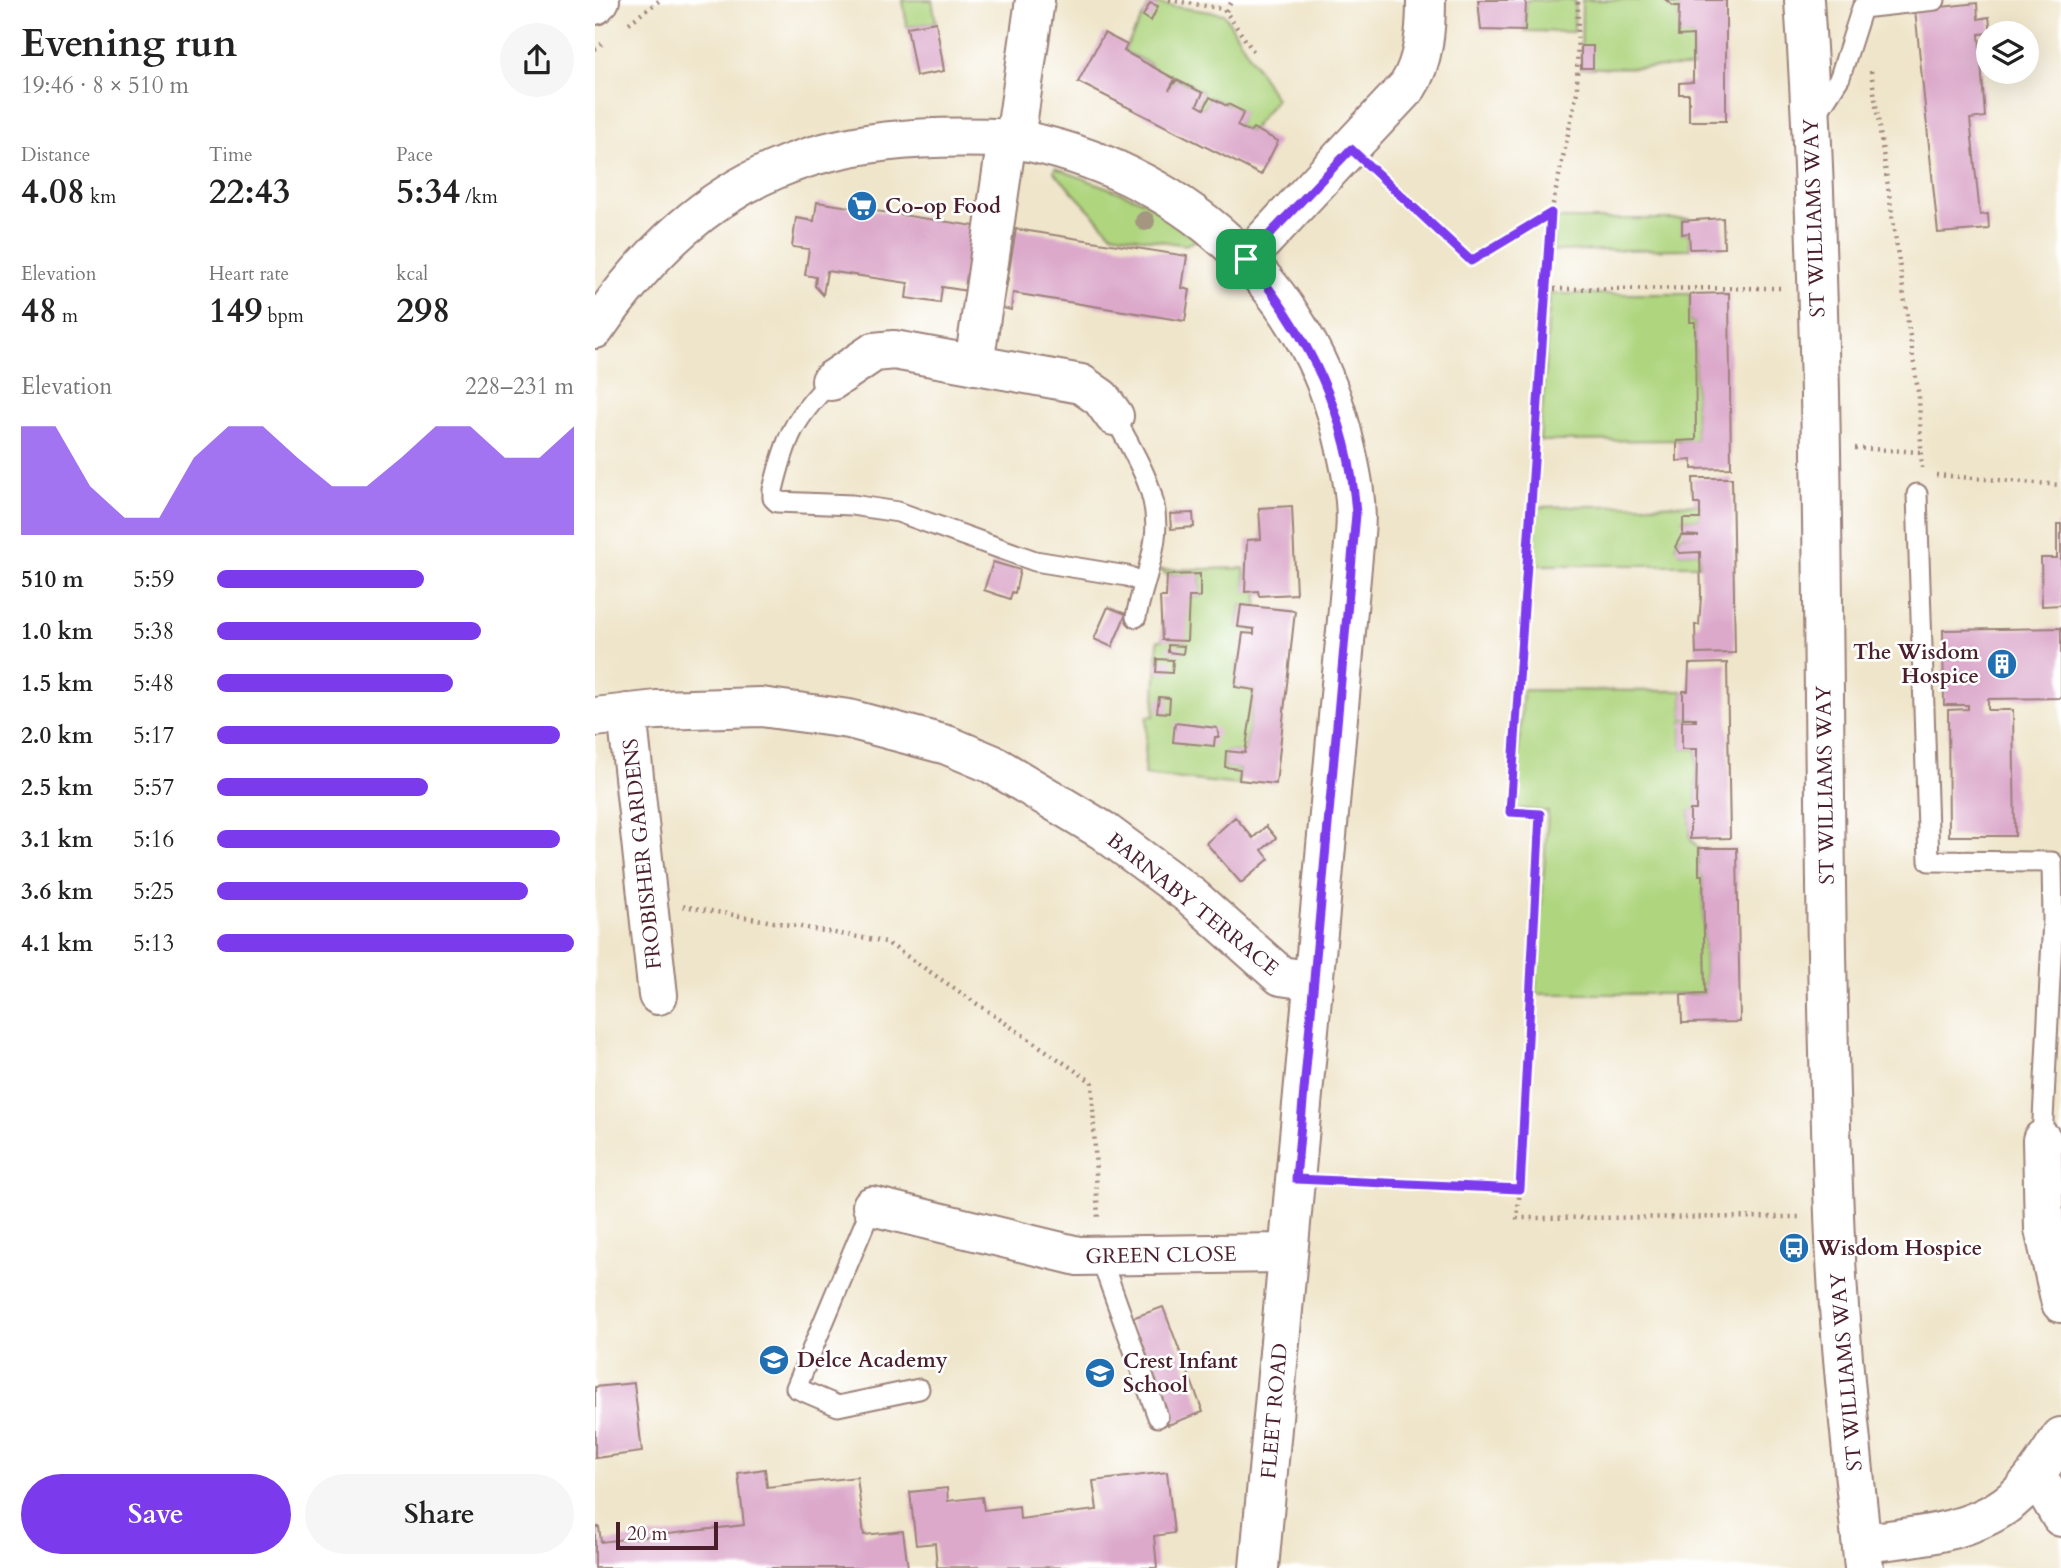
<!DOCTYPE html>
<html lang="en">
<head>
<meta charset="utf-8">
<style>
	body { margin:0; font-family:Cardo,serif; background:#f6f6f6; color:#222; height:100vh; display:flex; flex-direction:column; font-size:26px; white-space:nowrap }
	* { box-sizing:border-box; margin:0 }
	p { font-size:23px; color:#767676 }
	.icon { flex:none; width:38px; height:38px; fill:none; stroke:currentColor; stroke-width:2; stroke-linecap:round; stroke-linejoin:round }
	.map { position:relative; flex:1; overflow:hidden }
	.panel { display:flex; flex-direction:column; background:#fff; width:595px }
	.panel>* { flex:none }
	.buttons { position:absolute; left:1381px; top:21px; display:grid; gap:14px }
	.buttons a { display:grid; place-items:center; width:63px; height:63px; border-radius:50%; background:#fff; box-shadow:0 7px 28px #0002; font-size:35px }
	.scale { position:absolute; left:21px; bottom:18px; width:102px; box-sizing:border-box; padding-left:7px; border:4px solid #4a1f2b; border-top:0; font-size:19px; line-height:24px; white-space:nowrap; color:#4a1f2b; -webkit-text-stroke:5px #fff; paint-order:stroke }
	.pin { position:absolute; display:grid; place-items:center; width:60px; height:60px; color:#fff; margin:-30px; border-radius:14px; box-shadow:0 4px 10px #0006 }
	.round { display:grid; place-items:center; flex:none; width:74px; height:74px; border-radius:37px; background:#f6f6f6 }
	.head { display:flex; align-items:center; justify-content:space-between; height:119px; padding:0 21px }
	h1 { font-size:38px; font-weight:600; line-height:52px }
	.figures { display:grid; grid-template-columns:repeat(3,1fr); gap:10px; height:119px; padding:7px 21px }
	.figures div { display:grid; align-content:center }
	.figures b { font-size:35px; font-weight:600 }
	.figures small { font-size:19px; font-weight:400 }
	.figures p { font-size:19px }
	.chart { height:196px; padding:14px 21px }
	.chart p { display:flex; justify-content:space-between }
	.chart svg { width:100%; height:126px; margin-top:7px; fill:#7c3aed; opacity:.7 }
	.action { display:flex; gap:14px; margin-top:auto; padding:14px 21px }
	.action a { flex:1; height:80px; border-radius:42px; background:#7c3aed; color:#fff; font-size:28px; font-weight:600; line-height:80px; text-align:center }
	.action a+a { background:#f6f6f6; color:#222 }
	ul { padding:0 21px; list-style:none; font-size:23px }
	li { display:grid; grid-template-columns:112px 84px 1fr; align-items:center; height:52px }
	li i { height:18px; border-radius:9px; background:#7c3aed }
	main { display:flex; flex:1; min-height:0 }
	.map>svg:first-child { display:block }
	.green { fill:#afd57f; stroke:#7c7a55; stroke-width:2 }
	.building { fill:#dca9cb }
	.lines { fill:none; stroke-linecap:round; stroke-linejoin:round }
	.service-casing { stroke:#9c827a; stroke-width:23 }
	.minor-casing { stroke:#9c827a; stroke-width:42 }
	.tertiary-casing { stroke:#9c827a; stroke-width:42 }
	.path { stroke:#9c827a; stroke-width:4.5; stroke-dasharray:2 5; stroke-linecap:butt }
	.service { stroke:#fff; stroke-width:19 }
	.minor { stroke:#fff; stroke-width:38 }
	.tertiary { stroke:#fff; stroke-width:38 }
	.tree { fill:#a59680 }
	.route-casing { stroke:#fff; stroke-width:14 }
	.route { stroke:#7c3aed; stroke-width:9 }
	.labels { text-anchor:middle; stroke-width:5; stroke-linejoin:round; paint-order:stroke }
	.poi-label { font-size:21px; font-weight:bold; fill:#4a1f2b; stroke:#fff; text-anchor:start }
	.street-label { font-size:21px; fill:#4a1f2b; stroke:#fff }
</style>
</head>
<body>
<main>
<section class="panel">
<div class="head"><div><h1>Evening run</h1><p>19:46 · 8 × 510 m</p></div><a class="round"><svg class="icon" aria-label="share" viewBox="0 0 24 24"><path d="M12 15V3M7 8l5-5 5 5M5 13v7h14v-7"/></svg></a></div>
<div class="figures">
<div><p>Distance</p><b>4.08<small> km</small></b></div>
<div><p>Time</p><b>22:43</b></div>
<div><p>Pace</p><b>5:34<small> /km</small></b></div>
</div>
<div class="figures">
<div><p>Elevation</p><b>48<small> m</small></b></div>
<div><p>Heart rate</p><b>149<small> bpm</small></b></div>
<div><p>kcal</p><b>298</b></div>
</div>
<div class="chart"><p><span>Elevation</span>228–231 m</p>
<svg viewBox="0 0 160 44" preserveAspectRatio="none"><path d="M0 44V6L10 6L20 27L30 38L40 38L50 17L60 6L70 6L80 17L90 27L100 27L110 17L120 6L130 6L140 17L150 17L160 6V44z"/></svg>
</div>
<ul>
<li><b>510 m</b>5:59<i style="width:58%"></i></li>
<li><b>1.0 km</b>5:38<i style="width:74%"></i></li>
<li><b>1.5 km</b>5:48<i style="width:66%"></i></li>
<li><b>2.0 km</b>5:17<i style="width:96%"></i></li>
<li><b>2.5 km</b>5:57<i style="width:59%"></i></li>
<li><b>3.1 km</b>5:16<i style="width:96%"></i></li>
<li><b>3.6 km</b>5:25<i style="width:87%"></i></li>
<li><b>4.1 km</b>5:13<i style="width:100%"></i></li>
</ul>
<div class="action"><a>Save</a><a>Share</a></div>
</section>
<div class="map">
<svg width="1466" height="1568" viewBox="0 0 1466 1568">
	<rect width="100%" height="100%" fill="#fff"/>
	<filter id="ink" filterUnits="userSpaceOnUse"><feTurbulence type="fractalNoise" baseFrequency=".0143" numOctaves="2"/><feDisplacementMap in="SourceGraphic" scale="14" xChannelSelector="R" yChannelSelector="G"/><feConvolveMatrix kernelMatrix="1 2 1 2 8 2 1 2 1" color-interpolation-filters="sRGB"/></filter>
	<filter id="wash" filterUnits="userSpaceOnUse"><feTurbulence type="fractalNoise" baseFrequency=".00686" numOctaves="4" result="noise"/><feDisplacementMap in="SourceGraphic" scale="28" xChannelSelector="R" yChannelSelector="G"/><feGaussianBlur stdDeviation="1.57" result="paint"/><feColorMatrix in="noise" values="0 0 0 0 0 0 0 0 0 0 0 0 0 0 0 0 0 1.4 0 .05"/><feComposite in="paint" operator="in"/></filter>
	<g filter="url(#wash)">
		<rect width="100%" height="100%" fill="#efe5ca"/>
		<path class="green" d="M308,0h29l4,22 -29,5z
			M931,0h49l-1,32 -49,-1z
			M987,0h84l7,6h6v29h14v32l-112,1z
			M555,3l74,11 52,85 -26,33 -13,-6 6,-14 -33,-15 -6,12 -7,-4 6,-13 -26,-12 -8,10 -19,-26 -26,-13z
			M460,168l91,34 51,38 -12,5 -74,-12 -57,-61z
			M960,219h135l-8,3v12l7,-1 1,16 -137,2z
			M955,294h140v28h5l1,118 -156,1z
			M1105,504v15h-17l16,17h-18l-6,10 6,7 19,-1v13h-167l3,-58z
			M649,568l2,24 12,-1 -1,16 -16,-2 -3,22 16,2 -16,32 -3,26 20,3 -10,63 -19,-2 -1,16 15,2 -2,16 -94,-10 3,-59h7l4,-76h4l1,-17 26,-26h11v-22h-33l-7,-5z
			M928,690l160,1v27h13v3h-14v28h15l-1,61 -6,1v28l9,9v26l4,1 2,119h-170l13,-182 -33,-4z"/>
		<g id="blocks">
			<path class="building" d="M883,0h48l-1,31 -44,-1z
				M1071,0h60v121h-37v-27h-10v-11l14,-1v-47l-15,1 1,-30h-6z
				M555,3l8,3 -7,15 -8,-5z
				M1382,3l1,16 11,-2 2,16 -12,1 6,83 -15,2 10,96 8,-1 1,15 -51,4 -23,-223z
				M341,22l8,49 -28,5 -9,-49z
				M509,33l23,12 -3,6 51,28 -6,11 8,-10 26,13 -6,12 7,4 6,-12 17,9 1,-2 16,8 -7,14 13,6 3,-4 25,13 -17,34 -183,-93z
				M986,46h12v22h-12z
				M222,202l164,25 -13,64 -26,-4 -2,16 -34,-5 2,-15 -81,-12 -4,24 -8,-9 1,-9 -11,-2 4,-26 -17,-2 4,-29 18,3z
				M1128,218l1,30 -34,1 -1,-16 -7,1v-13z
				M421,229l171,27 -5,32 8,2 -5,31 -172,-28 -2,17 -8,-2z
				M1134,293l2,175 -39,1v-9l-15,1v-20l19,-1 -1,-118h-5v-28z
				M1098,478h39l3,175 -39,1 -1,-29h4l2,-28 -1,-45 -20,1 -5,-6 6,-11h18l-16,-1v-16h17v-15h-6z
				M697,506l4,88 -37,2 -1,-5 -13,1 2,-52 14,-1 -2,-31z
				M598,513l1,14 -23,2 -1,-15z
				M1462,524h4v81l-19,1 -1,-48h16z
				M398,562l27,8 -5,23 -3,-1 -2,7 -26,-9z
				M605,574v23h-11l-2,44 -25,-1 -2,-43h6l1,-22z
				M646,605l54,6 -19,173 -37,-4 1,-11 -15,-2 1,-16 19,2 10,-63 -20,-3 8,-54 11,1v-5l-16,-2z
				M513,607l18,7 -14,33 -18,-8z
				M1466,628v70l-73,1v11h25l2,126h-66l-1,-126 20,-1v-4h-24l-1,-75z
				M573,645l16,1 -1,8 -15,-2z
				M562,659l16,1 -1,13 -16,-1z
				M1132,663l3,175 -40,1v-29h6l1,-61h-15v-28h14v-3h-13v-27h5l1,-27z
				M564,697l11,1 -1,15 -12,-1z
				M580,723l42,5 2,9h-4l-1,9 -41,-4z
				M640,817l18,21 13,-12 10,12 -14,12 7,9 -28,24 -35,-40z
				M1104,848h38l3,174 -58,1 -1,-28 24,-1 -2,-119h-4z
				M568,1307l40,105 -35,13 -39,-106z
				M39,1383l8,69 -47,6v-71z
				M170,1469l2,18 90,-10 7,58 39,-4 5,37h-313v-41h4l2,15 143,-17 -6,-52z
				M572,1472l7,61 -20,3 3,32 -220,-1 -2,-24 -19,2 -6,-53 37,-4 1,13 34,-4 2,13 35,-4 1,13 77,-9 -4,-29z"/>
		</g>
	</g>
	<g filter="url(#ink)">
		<use href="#blocks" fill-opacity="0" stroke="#9c827a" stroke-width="2"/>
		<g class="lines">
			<g class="service-casing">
				<path id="service" d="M1219,118l26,-41 22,-69 73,-8
					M236,381c-38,39 -45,56 -58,109v8l4,4 75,3 46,7 137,49 92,15 15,6
					M519,416c20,39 47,76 41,122 -3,26 -14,53 -19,79
					M1322,494l12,367 123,1 1,57 -11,221
					M277,1206l-76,182 42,18 81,-17
					M505,1256l58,161"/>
			</g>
			<g class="minor-casing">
				<path id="minor" d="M0,5l5,-5
					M420,139c162,30 294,142 330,306 7,29 13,59 10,89l-96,1034
					M651,259l162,-173c16,-25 18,-57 18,-86
					M379,365l33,-227
					M236,381l43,-29 20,-2 187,34 20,14 13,18
					M32,713l31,282
					M0,717l62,-7 104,-3 88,12 98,26 45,19 110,66 89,66 90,80 33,5
					M1447,1140l2,89 17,74
					M277,1206l206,50 210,-3
					M1441,1474l25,43
					M1267,1543c52,-6 117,-10 157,-49 17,-16 29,-38 42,-57"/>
			</g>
			<g class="tertiary-casing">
				<path id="tertiary" d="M1209,0c27,404 14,810 30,1214 4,119 18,236 30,354
					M0,329c112,-162 229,-200 420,-190l20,-139"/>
			</g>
			<path class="path" d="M574,0l55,9 32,46
				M631,11l6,-11
				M34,23l31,-23
				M0,49l11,-8
				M1276,71l48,327 3,70
				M782,172l94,89 80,-47
				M952,289l234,-1
				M1260,448l66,4
				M1341,475l125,10
				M88,906l203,36 206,140 6,138
				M737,1180l188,9 -3,29 282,-1
				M925,1189l20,-375 -30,-2 41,-599 26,-121 1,-92"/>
			<use href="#service" class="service"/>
			<use href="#minor" class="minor"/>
			<use href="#tertiary" class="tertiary"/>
		</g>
		<circle class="tree" cx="550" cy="221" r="10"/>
	</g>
	<g class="lines" filter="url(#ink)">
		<g class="route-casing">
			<path id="route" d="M756,149l120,112 80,-48 -41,599 30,2 -20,375 -224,-10 60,-665c-7,-99 -48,-180 -110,-255z"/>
		</g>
		<use href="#route" class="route"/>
	</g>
	<defs>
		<g id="supermarket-disc" transform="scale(1.575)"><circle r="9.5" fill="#1f6fb2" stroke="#fff"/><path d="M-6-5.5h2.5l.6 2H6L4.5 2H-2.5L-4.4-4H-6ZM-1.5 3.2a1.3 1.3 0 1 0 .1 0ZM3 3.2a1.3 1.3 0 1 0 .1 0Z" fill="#fff"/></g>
		<g id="building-disc" transform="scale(1.575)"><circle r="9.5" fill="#1f6fb2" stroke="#fff"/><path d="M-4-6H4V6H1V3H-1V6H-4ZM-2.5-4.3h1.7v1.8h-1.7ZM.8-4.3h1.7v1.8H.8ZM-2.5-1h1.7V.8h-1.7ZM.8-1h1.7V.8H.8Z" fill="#fff"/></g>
		<g id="bus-disc" transform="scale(1.575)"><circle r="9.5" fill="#1f6fb2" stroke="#fff"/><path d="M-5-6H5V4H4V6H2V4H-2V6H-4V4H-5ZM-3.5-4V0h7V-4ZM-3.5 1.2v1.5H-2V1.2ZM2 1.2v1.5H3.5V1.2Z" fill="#fff"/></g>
		<g id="school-disc" transform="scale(1.575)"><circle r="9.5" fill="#1f6fb2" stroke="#fff"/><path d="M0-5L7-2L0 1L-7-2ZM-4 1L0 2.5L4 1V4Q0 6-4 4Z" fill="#fff"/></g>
	</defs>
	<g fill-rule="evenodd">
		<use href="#supermarket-disc" x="267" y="206"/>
		<use href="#building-disc" x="1407" y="664"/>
		<use href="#bus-disc" x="1199" y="1248"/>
		<use href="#school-disc" x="179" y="1360"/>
		<use href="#school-disc" x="505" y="1373"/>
	</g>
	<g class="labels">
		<g class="poi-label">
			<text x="290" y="213">Co-op Food</text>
			<text x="1384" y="659" text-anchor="end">The Wisdom<tspan x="1384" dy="24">Hospice</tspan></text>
			<text x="1222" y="1255">Wisdom Hospice</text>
			<text x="202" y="1367">Delce Academy</text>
			<text x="528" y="1368">Crest Infant<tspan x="528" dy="24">School</tspan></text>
		</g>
		<g class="street-label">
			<text transform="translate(1219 218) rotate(-92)" y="7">ST WILLIAMS WAY</text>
			<text transform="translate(1230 785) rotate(-91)" y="7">ST WILLIAMS WAY</text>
			<text transform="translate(47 854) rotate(-96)" y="7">FROBISHER GARDENS</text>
			<text transform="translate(598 904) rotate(39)" y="7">BARNABY TERRACE</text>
			<text transform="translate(566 1255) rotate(-1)" y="7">GREEN CLOSE</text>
			<text transform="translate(1251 1372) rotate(-95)" y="7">ST WILLIAMS WAY</text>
			<text transform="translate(679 1411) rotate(-85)" y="7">FLEET ROAD</text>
		</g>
	</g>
</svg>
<div class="buttons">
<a><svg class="icon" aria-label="layers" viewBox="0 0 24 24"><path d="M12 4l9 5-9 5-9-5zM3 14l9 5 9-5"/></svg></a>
</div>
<div class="scale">20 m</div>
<div class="pin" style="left:651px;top:259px;background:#1e9e55"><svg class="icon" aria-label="arrive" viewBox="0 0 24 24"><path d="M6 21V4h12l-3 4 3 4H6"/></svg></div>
</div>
</main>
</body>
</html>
